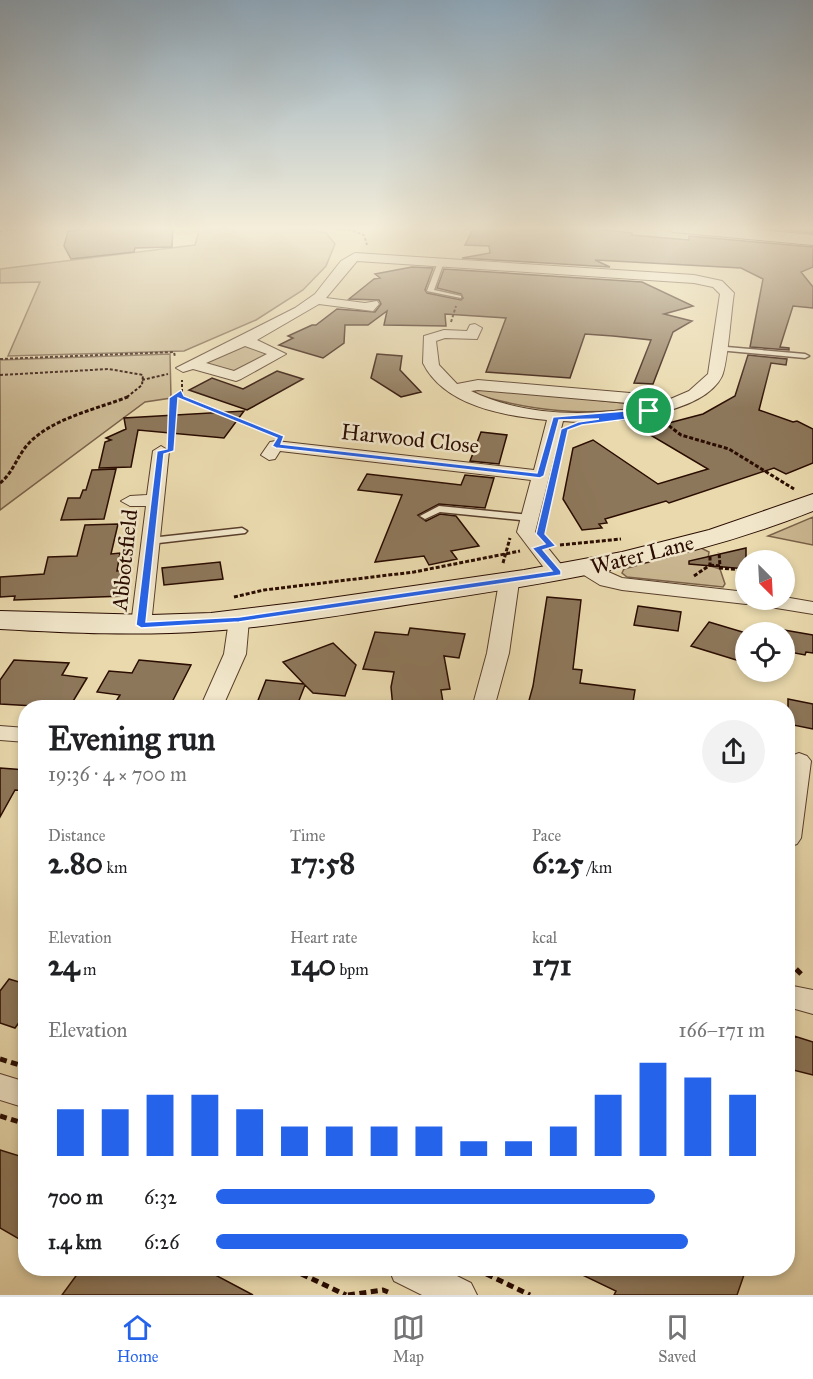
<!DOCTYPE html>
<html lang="en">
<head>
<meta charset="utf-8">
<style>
	body { margin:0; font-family:"IM FELL Great Primer",serif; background:#f2f2f2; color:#202124; height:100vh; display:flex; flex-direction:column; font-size:22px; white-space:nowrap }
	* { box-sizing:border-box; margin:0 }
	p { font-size:20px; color:#757577 }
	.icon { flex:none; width:33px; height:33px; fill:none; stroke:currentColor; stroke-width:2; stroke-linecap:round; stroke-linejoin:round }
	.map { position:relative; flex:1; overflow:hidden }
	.sheet { position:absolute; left:18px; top:700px; width:777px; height:576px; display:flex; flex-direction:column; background:#fff; border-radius:24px; box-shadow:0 3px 9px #0003 }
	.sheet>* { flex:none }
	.needle { width:39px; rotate:156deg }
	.tools { position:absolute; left:735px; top:550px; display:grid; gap:12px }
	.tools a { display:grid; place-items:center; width:60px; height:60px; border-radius:50%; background:#fff; box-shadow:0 3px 9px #0003; font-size:30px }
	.pin { position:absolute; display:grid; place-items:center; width:51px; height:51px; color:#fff; margin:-26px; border:3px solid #fff; border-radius:50%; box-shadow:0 2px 6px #0007 }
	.round { display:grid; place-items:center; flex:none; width:63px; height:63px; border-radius:32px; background:#f2f2f2 }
	.summary { display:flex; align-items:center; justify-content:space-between; height:102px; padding:0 30px }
	h1 { font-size:33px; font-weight:700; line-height:45px }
	.figures { display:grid; grid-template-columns:repeat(3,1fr); gap:9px; height:102px; padding:6px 30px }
	.figures div { display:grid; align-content:center }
	.figures b { font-size:30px; font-weight:700 }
	.figures small { font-size:16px; font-weight:400 }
	.figures p { font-size:16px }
	.chart { height:168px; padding:12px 30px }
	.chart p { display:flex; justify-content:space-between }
	.chart svg { width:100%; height:108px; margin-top:6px; stroke:#2563eb; stroke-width:6 }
	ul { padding:0 30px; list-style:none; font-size:20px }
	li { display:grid; grid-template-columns:96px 72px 1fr; align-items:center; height:45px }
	li i { height:15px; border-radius:8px; background:#2563eb }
	.tab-bar { display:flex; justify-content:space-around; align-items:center; height:84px; border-top:2px solid #e0e0e0; background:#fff; font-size:16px; color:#757577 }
	.tab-bar a { display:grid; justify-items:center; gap:3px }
	.tab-bar .on { color:#2563eb }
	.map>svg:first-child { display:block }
	.green { fill:#c9b690; stroke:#7a6148; stroke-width:1.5 }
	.building { fill:#8d775a; stroke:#2a0c01; stroke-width:1.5 }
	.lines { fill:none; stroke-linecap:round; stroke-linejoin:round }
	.lane-casing { stroke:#5a3f2c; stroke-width:3 }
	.street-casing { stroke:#5a3f2c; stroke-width:2 }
	.secondary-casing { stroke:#2a0c01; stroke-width:2 }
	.path-far2 { stroke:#2a0c01; stroke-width:2; stroke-dasharray:3 2; stroke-linecap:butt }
	.path-far1 { stroke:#2a0c01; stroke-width:3; stroke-dasharray:4 2; stroke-linecap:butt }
	.path { stroke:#2a0c01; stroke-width:5; stroke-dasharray:7 4.5; stroke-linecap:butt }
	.lane { fill:#f1e6ca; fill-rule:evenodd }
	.street { fill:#f1e6ca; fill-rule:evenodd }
	.secondary { fill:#f1e6ca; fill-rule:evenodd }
	.route { fill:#2563eb; stroke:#fff; stroke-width:1.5; fill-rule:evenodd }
	.labels { text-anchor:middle; stroke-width:5; stroke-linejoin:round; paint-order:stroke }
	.street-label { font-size:22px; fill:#2a0c01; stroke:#f1e6ca }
</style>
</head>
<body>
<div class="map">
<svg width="813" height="1295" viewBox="0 0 813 1295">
	<rect width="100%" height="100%" fill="#e9d9ad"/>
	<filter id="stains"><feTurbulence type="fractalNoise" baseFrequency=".00333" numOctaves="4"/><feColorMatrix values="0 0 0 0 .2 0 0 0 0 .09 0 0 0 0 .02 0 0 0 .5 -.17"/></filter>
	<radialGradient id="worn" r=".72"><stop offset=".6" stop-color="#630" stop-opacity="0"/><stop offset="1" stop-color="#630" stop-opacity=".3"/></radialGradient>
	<path class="green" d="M200,227l109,2 17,4 9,11 -9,22 -23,24 -47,30 -72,31 -176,5 32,-74 -40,1v-14l195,-24z
		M242,345l30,8 -38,22 -31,-13z
		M170,354l1,44 -26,4 -145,108v-150z
		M477,387l165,18 -2,3c-57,8 -107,3 -162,-13l-4,-5z
		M813,517v28l-45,-9z
		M701,548l8,4 -2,13 13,4 5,15 -2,3 -96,-10 -5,-4 2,-4z"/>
	<path class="building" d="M117,227h56l-1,20 -37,1 -1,4 -63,7 -7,-13 4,-15z
		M474,227l121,2 37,4v2l57,5v-4l124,11v20l-12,5 12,15v21l-20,-2 -13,41 9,1v2l-39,-3 13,-68 -22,-11 -146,-8 15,7 -148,-9 28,-5 -1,-7 -24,-1z
		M747,227h66v6z
		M412,267l21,1 -8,22 2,3 34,7 2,-2 -2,-4 -24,-6 7,-19 198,13 51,24 -29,8 28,7 -19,11 -20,52 -19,-1 17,-43 -38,-4 -28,-2 -15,44 -84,-6 20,-54 -61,-4 1,12 -62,-1 3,-14 -19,14h-23l-1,18 -21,15 -44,-13 14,-7 -5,-2 24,-11h4l21,-16 38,3 6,-8 -2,-4 -30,-1 25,-20 6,-1 -5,-4z
		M377,354l25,2 -2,14 21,22 -20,5 -30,-19z
		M748,355l39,4 -1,6 -15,-2 -12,47 34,12 4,-1 16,8v34l-27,11 -12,-6 -105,35 -3,-2 -61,18 2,4 -8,1 3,4 -20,2 -19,-31 10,-51 20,-8 65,44 50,-15 -66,-39 61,-16 32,-18z
		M277,371l26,8 -56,31 -58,-20 23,-12 31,11z
		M244,411l-20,27 -86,-8 -7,37 -32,1 6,-26 6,-2 -5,-2 20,-9 -2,-11z
		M481,432l26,3 -8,29 -29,-3z
		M116,469l-12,50 -43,1 7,-22h12l3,-8h3l6,-20z
		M367,474l94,11 4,-10 29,3 -9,30 -46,-4 -21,11 8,6 14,-7 16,2 23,30 -28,5 6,8 -28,6 -5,-9 -49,6 27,-67 -44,-5z
		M118,524l-7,30 9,-1 -3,18 11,-1 -3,26 -111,4 1,-4 -15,1v-20l44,-3 4,-17 29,-1 8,-31z
		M746,548v21l-57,-5v-3z
		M220,562l3,17 -59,6 -2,-17z
		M547,597l34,3 -8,69 9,1 -2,13 55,7 -3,18h-74l-30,-4 5,-18z
		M638,606l43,6 -3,19 -44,-6z
		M709,622l37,11v30l-55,-17z
		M410,628l55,6 -6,24 -15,-2 6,33 -9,1 3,18h-51l-2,-21 3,-15 -31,-3 12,-37 33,3z
		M784,630l29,5v18l-7,-1 -1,3 -21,-4z
		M333,643l23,22 -11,31 -32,-3 -8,-8 -7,18h-4l-2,5h-37l11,-28 38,4 -21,-22z
		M14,660l55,3 -7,12 25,3 -18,30 -69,-4v-24z
		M139,660l52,5 -22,43h-57l8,-13 -23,-3 12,-21 23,2z
		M788,699l25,5v25l-25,-5z
		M0,768l26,2v21l-11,-1 -15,27z
		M9,979l17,5v29l-11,15 -15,-5v-32z
		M794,1036l19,6v33l-24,-6z
		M0,1150l26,8v85l-26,-15z
		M81,1269h123l49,26h-191z
		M570,1269h176l-9,26h-123l2,-4z"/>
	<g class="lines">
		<g class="lane-casing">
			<path id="lane" d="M441,260l3,2 -10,28 27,6v2l-34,-7 11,-29z
				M715,346l90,8 4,2 -4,2 -87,-8 -4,-2z
				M439,506l91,9 5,3 -5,3 -90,-9 -15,7 -5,-3z
				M242,528l5,3 -2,2 -95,11 -5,-3 5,-3z"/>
		</g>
		<g class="street-casing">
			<path id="street" d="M355,253l339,22 28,6 12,12c-3,17 -6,70 -12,83 -19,40 -119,49 -159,45l-28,111 33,41 -10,6 -7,-2 -34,-45 14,-52 -251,-29 -5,8 -6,1 -8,-5 9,-13 6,-1 258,29 13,-50c-42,-4 -103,-14 -124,-57l1,-27 20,-6 23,1 3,-6 5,-1 7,4 -5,11 -32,-1 -9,3 3,24 18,19 21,-4 152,13 31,10 28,-12 19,-17 12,-80 -7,-7 -19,-4 -337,-22 -31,37 39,5 12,-2 2,3 -6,7 -54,-7 -62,36 29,14 -45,25 -5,2 -43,-12 -10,3 -7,-4 119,-60 20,-14 26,-33zM245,346l22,8 -33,17 -28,-8zM478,390l150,13 14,4c-56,10 -119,9 -171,-16z
				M161,446l8,5 -18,174 -3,4h-14l-3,-4 15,-119h-16l-9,-5 9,-5 17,-1 6,-44z
				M586,562l36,16 124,14v8h38v-3l29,5v12l-49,-8 -10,-6 -8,4 -124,-14 -22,-5 -21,-13 -3,-4 3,-4z
				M509,576l10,6 -10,71 -15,55h-22l15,-55 12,-71z
				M239,614l7,2 3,4 -3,34 -24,54h-22l24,-54 5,-34 3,-4z
				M0,726l26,2v14l-26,-2z
				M799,753l8,3 4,5 -10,77 -4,6 -9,3v-86l3,-5z
				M788,985l25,5v24l-25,-7z
				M0,1074l26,8v26l-26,-8z
				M389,1269h54l28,14 6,12h-55l-28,-14z"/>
		</g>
		<g class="secondary-casing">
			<path id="secondary" d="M664,227h63l86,8v10l-140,-13z
				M813,494v17c-125,50 -256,71 -388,91 -72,11 -144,24 -216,29 -70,5 -139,2 -209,-2v-18l151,4 60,-2 99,-12 214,-31 98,-18 87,-22z"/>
		</g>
		<path class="path-far2" d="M313,227l38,3 13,5 3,10
			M0,231l40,-4
			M451,322l5,-16
			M0,359l174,-7 1,5
			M0,375l109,-6 34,6 -1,10 -15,12
			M142,380l26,-6
			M174,397l7,-5
			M182,397v-17"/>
		<path class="path-far1" d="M181,396l89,36
			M664,422l17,13 48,14 65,40
			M171,440l2,-42 3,-2
			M0,483c14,-11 17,-28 30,-41 25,-25 68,-33 100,-46
			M560,545l61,-6
			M503,563l7,-25
			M710,565l10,1 -1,-14
			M719,568l27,2
			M694,576l16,-11v-9
			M234,597l30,-7 150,-18 106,-21"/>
		<path class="path" d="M788,961l14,14
			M0,1059l26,8
			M0,1116l26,8
			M291,1269l55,26
			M476,1269l54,26
			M348,1295l35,-5 5,2"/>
		<use href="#lane" class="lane"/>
		<use href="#street" class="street"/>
		<use href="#secondary" class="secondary"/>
	</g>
	<linearGradient id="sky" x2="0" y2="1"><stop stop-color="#8ea7b9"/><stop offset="0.56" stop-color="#f5eeda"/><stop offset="1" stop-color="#f5eeda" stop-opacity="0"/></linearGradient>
	<rect width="813" height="408" fill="url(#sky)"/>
	<path class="route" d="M181,390l3,6 100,40 -3,8 256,29 16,-56 96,-8 10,6 -77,10 -14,5 -23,104 11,12 -13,4 18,21v4l-322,47 -98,6 -5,-3 21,-174 10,-2 2,-51zM178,398l99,40 -5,8 4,2 264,30 4,-2 15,-56 40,-1 -21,3 -17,7 -25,105 9,10 -13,4 20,23 -313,46 -93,5 18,-168 10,-3z"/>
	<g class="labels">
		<g class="street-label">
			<text transform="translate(410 438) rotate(6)" y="8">Harwood Close</text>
			<text transform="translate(642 554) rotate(-14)" y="8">Water Lane</text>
			<text transform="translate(124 560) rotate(-84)" y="8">Abbotsfield</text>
		</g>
	</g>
	<rect width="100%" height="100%" filter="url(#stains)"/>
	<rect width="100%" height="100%" fill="url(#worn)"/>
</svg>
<div class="tools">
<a><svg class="needle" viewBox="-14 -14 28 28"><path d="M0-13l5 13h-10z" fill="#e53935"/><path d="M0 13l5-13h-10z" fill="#757577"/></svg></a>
<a><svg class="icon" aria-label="locate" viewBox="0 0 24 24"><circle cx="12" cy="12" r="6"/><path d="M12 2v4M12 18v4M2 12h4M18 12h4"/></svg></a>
</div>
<div class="pin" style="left:649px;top:411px;background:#1e9e55"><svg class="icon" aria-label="arrive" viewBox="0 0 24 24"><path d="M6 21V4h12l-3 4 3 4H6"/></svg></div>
<section class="sheet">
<div class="summary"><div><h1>Evening run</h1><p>19:36 · 4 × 700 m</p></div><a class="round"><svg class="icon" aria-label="share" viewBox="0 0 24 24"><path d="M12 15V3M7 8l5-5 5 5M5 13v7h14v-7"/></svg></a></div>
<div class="figures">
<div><p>Distance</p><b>2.80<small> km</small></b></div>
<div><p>Time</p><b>17:58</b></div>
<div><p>Pace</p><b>6:25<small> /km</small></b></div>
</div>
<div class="figures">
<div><p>Elevation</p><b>24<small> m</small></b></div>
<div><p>Heart rate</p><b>140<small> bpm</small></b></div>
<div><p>kcal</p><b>171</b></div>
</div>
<div class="chart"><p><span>Elevation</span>166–171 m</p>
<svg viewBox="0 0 160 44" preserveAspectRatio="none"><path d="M5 44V25M15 44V25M25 44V19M35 44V19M45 44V25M55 44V32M65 44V32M75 44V32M85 44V32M95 44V38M105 44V38M115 44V32M125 44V19M135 44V6M145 44V12M155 44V19"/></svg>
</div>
<ul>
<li><b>700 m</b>6:32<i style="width:80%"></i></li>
<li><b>1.4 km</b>6:26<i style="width:86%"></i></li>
</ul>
</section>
</div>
<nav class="tab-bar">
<a class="on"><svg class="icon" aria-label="home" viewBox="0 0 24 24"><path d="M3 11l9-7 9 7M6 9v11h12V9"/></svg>Home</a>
<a><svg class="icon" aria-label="map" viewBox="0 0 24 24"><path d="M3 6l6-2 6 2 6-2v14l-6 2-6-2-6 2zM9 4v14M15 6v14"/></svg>Map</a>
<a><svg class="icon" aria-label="saved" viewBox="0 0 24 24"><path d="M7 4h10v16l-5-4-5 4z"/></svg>Saved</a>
</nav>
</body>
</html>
